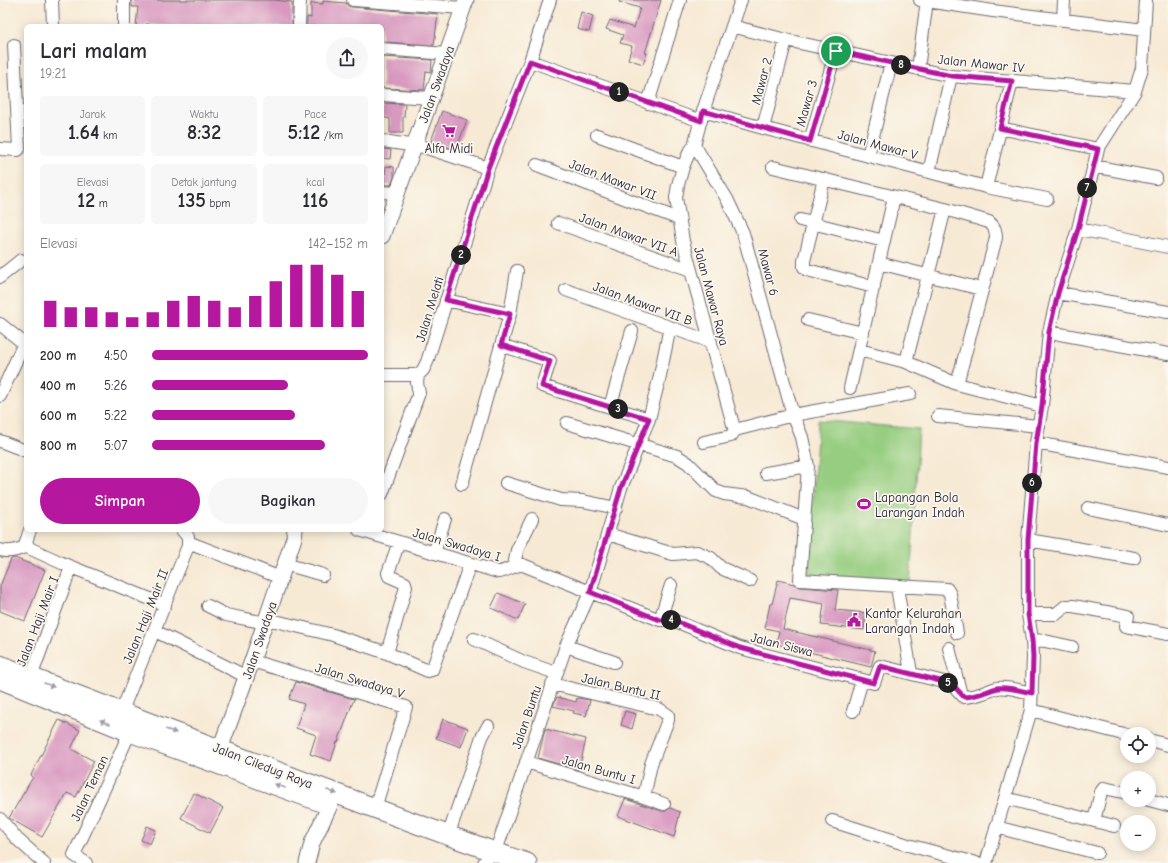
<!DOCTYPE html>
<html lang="id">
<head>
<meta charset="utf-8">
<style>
	body { margin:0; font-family:"Comic Neue",sans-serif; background:#f7f7f7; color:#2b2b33; height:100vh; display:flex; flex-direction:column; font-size:15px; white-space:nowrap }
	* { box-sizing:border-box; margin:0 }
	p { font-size:13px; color:#7c7c81 }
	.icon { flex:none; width:22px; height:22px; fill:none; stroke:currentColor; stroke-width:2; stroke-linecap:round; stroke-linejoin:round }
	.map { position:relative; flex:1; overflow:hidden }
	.side { position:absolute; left:24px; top:24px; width:360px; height:508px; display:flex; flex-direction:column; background:#fff; border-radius:6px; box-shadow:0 2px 10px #0003 }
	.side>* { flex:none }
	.controls { position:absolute; left:1120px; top:727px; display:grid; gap:8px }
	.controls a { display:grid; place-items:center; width:36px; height:36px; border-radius:50%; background:#fff; box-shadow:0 2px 10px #0003; font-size:20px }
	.pin { position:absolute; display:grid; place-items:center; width:34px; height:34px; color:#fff; margin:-17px; border:2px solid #fff; border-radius:50%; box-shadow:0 1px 4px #0007 }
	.km { position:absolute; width:20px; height:20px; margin:-10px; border-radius:50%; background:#222; color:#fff; font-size:11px; line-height:20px; text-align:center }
	.round { display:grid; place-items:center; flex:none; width:42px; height:42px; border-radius:21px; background:#f7f7f7 }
	.headline { display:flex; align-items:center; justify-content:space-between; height:68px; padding:0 16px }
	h1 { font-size:22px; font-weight:700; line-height:30px }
	.stats { display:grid; grid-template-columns:repeat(3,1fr); gap:6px; height:68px; padding:4px 16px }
	.stats div { display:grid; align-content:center; border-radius:6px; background:#f7f7f7; text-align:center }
	.stats b { font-size:20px; font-weight:700 }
	.stats small { font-size:11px; font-weight:400 }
	.stats p { font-size:11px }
	.chart { height:112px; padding:8px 16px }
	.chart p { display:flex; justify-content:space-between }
	.chart svg { width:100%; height:72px; margin-top:4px; stroke:#b5179e; stroke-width:6 }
	.action { display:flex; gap:8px; margin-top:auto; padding:8px 16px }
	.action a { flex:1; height:46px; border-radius:24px; background:#b5179e; color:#fff; font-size:16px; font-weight:700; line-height:46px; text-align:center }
	.action a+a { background:#f7f7f7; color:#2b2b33 }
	ul { padding:0 16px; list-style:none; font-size:13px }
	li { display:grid; grid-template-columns:64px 48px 1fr; align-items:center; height:30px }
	li i { height:10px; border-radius:5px; background:#b5179e }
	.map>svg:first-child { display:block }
	.green { fill:#96cd80; stroke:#5c785e }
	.building { fill:#d898c0 }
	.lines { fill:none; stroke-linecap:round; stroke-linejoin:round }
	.minor-casing { stroke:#6d6871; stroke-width:14 }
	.tertiary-casing { stroke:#6d6871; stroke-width:17 }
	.primary-casing { stroke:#6d6871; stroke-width:21 }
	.minor { stroke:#fff; stroke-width:12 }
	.tertiary { stroke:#fff; stroke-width:15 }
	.primary { stroke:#fff; stroke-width:19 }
	.oneway { fill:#9c9ca7 }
	.route-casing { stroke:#fff; stroke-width:8 }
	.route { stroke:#b5179e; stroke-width:5 }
	.labels { text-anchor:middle; stroke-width:3.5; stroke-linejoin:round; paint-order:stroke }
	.street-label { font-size:13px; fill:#22223b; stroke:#fbf7ec }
	.poi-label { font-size:13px; fill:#22223b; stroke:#fbf7ec; text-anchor:start }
</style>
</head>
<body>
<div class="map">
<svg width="1168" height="863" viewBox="0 0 1168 863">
	<rect width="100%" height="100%" fill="#fbf7ec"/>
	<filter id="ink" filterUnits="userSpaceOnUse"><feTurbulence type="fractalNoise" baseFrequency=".025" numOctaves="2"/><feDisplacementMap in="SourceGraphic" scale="8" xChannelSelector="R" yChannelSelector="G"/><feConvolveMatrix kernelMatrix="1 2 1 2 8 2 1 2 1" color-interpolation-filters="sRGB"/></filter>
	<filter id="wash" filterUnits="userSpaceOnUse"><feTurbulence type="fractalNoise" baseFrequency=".012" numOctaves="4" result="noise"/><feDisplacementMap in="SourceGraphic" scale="16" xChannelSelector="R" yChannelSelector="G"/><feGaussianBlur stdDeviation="0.9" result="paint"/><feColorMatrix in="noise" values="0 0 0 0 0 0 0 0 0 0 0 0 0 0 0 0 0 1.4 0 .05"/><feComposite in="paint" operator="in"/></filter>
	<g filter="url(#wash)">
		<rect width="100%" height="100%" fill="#f7ead5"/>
		<path class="green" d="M818,420l101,9 -9,157 -102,-8z"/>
		<g id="blocks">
			<path class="building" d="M132,0h142l18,2v24h-125l-21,-2v2h-10l2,-19h-6z
				M620,0h41l-16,53h2l-4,11 -15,-5 4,-13 -12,-3 3,-8 -17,-6 4,-9 24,8 6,-20 -21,-6z
				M323,1l23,2 2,3 4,1 86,7 -4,31 -52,-3v-16h-75v-9l4,1v-15l12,1z
				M581,12l12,4 -4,16 -12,-3z
				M382,57l50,3 -1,12 -5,-1 -2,19 -42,-2z
				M382,103l23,1 -1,13h-1v16h-13v-14l-8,-2z
				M442,111l25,9 -11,30 -25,-9z
				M382,149l9,1 -1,9 -8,-1z
				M386,166l8,1v10l-3,8h-7z
				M15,558l30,12 -20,51 -25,-10v-25l11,-27z
				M778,580l16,4 6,3 38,3 -3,20 31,3 -2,17 -43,-5 3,-21 -34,-6 -7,31 92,22 -4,16 -95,-23 3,-13 -14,-3 5,-24h2z
				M498,593l27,11 -7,16 -27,-12z
				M296,682l58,17 -16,43h-1l-6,19 -21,-7 6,-19 -20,-7 8,-24 -15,-5z
				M557,697l19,5 1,-4 13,2 -4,16 -13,-3 1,-2 -21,-5z
				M625,711l11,3 -4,15 -11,-4z
				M443,719l25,9 -7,19 -25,-9z
				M59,720l21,10 -9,19 23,12 -18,36 -9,-4 -25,44 -33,-19 24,-41 -2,-2z
				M545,729l41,10 -7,31 -41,-12z
				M194,793l29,15 -13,25 -29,-15z
				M625,799l37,12h4l4,-3 10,4 -6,25 -56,-21z
				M147,826l9,4 -6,14 -9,-4z"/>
		</g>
	</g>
	<g filter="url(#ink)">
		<use href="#blocks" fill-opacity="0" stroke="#6d6871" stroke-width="1"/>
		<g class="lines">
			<g class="minor-casing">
				<path id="minor" d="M52,0l1,26
					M124,0v26
					M353,0l110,8
					M741,0l-38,111 -9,35 -5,7 -6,14 -5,18 -2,13 7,43 51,187 5,1 54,-14 117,-21
					M920,0l73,11 151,19
					M1063,20l1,-20
					M299,26l1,-26
					M732,26l54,14 165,36 184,15
					M382,49l65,5
					M530,61l171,60
					M918,69l9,-69
					M382,95l49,3
					M648,103l32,-103
					M703,111l60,17 223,59 61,12
					M763,128l23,-88
					M1000,128l98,21
					M597,135l86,32
					M382,141l42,6 64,21
					M810,141l26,-90
					M694,146l4,5 29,48 16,34 50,182 9,22 6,29 -8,114 147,9 3,5 7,39
					M0,149l18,1 1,-1 -5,-104
					M868,156l23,-93
					M537,165l142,54
					M1093,166l63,12
					M773,167l172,42 44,13c6,5 7,9 7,16l-39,146
					M929,172l22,-96
					M824,179l-20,82v6l3,3 67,17
					M986,187l26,-106
					M382,192l15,1
					M800,220l84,21
					M558,223l133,47
					M1078,229l90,18
					M879,263l102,26
					M0,277l21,-17
					M566,290l145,52
					M1058,293l110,19
					M446,300l64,14 7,-43
					M808,320l55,13
					M0,324l26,21
					M1049,332l119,22
					M501,345l49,16 -8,25 107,33
					M859,350l47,12 51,22 85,22
					M906,362l39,-153
					M382,375h36l5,-5 4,-8 61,-194 42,-107 20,-61
					M850,388l44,-191
					M0,396l24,-53
					M610,407l22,-76
					M938,416l101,10
					M567,423l110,33 11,7 28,28 8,3 24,3 56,22
					M0,441l26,10
					M704,442l27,-6 5,-7
					M1036,443l132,24
					M766,473l42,-7
					M506,483l55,17 22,1 33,7
					M462,484l48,-170
					M382,494l37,-101 -2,-10 1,-8
					M1088,508l80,17
					M30,530l-4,12 3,6 35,16 5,2 1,4 -39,107
					M359,530l139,42c9,0 15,-8 25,-7l137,55h13l67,28 134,35 6,-17 72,18 12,13c15,-1 20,-5 33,-9 10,-2 24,3 35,5
					M608,534l65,20 24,-2 14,6 10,10 29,13
					M1028,540l106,18
					M188,542l93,36
					M0,550c10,3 18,0 27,-4
					M434,553l11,-34
					M285,564l38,11
					M69,566l96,39
					M514,566l3,-16 15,-31
					M897,587l14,86
					M208,606l18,9 40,8
					M1028,614h28l10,-8h7l55,10 -2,10 42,8
					M267,619l66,16 54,18 41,18 4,-1 38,-106
					M660,620l11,-35
					M155,631l92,46
					M474,639l50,23 32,11
					M1032,640l13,1 27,6
					M566,646l48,16
					M949,648l11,43
					M387,653l19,-66 -1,-4 -16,-7 -1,-3 11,-31
					M252,661l154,46 -31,101
					M552,684l107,25 9,6v5l-17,44 -7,33
					M1031,710l96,25
					M853,711l9,-31
					M121,713l67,-167v-9l-6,-7
					M1149,740l19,5
					M526,762l118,35 20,7
					M1005,798l109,28
					M1149,800l19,5
					M0,819l17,20 27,24
					M832,821l76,24 68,18
					M1094,821l7,-29 3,-4 23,5
					M996,827l101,26
					M448,836l34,-99 6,-11
					M86,863l-12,-8 56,-123
					M484,863l14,-18 68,-199 24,-53 31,-105 28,-69 10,-39 11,-53
					M986,863l45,-153 2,-53 -1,-17 -4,-26v-74l8,-97 6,-37 7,-74 9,-39 20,-64 20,-80 37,-58 7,-23 4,-68"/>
			</g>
			<g class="tertiary-casing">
				<path id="tertiary" d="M382,236l84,-236
					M220,749l32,-88 42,-123 1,-8
					M307,863l5,-20 18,-38"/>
			</g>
			<g class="primary-casing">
				<path id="primary" d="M0,665c90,36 181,69 271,104 85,32 169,65 256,94
					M0,679l130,53 194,71"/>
			</g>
			<use href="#minor" class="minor"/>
			<use href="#tertiary" class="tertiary"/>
			<use href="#primary" class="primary"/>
		</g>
		<defs><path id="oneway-solid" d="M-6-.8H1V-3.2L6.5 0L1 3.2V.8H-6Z"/></defs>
		<g class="oneway">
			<use href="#oneway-solid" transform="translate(49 685) rotate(22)"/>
			<use href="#oneway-solid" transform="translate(105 722) rotate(-158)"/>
			<use href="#oneway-solid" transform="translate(171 731) rotate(20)"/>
			<use href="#oneway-solid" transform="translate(280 786) rotate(-160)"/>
			<use href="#oneway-solid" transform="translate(332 792) rotate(21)"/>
		</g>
	</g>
	<g class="lines" filter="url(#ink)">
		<g class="route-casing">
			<path id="route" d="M836,51l116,25 60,5 -12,47 98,21 -20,80 -20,64 -9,39 -7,74 -6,37 -8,97v74l4,26 1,17 -1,36c-11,-2 -25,-7 -35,-5 -13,4 -18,8 -33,9l-12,-13 -72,-18 -6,17 -134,-35 -67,-28h-13l-70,-28 31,-104 28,-69 -107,-33 8,-25 -49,-16 9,-31 -64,-14 42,-132 42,-107 171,60 2,-10 107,30z"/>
		</g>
		<use href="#route" class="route"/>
	</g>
	<defs>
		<g id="supermarket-bare" transform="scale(1.08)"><path d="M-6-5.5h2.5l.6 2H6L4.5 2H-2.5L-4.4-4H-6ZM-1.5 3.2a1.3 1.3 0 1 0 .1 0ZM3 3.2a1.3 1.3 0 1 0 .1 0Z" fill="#b5179e" stroke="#fbf7ec" stroke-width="2.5" paint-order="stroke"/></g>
		<g id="stadium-bare" transform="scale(1.08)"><path d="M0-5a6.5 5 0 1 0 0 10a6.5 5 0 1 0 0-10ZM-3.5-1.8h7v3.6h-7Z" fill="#b5179e" stroke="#fbf7ec" stroke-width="2.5" paint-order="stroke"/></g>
		<g id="civic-bare" transform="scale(1.08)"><path d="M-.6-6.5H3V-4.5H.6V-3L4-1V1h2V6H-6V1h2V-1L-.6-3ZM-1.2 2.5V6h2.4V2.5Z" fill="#b5179e" stroke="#fbf7ec" stroke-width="2.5" paint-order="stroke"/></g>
	</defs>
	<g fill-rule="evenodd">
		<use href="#supermarket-bare" x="449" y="131"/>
		<use href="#stadium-bare" x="864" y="504"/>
		<use href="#civic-bare" x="854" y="620"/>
	</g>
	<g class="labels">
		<g class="street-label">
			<text transform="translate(981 63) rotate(6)" y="5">Jalan Mawar IV</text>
			<text transform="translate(761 81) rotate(-75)" y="5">Mawar 2</text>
			<text transform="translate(436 84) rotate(-70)" y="5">Jalan Swadaya</text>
			<text transform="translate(806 103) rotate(-74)" y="5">Mawar 3</text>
			<text transform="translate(878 144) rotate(15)" y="5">Jalan Mawar V</text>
			<text transform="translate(613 179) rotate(21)" y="5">Jalan Mawar VII</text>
			<text transform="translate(629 234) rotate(20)" y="5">Jalan Mawar VII A</text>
			<text transform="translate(769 272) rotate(75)" y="5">Mawar 6</text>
			<text transform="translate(712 296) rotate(75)" y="5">Jalan Mawar Raya</text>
			<text transform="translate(643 303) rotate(20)" y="5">Jalan Mawar VII B</text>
			<text transform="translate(429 309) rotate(-73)" y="5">Jalan Melati</text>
			<text transform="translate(457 544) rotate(16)" y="5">Jalan Swadaya I</text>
			<text transform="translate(145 616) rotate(-68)" y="5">Jalan Haji Mair II</text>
			<text transform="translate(37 621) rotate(-69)" y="5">Jalan Haji Mair I</text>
			<text transform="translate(259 640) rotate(-71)" y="5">Jalan Swadaya</text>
			<text transform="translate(782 644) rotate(14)" y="5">Jalan Siswa</text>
			<text transform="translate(360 680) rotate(17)" y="5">Jalan Swadaya V</text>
			<text transform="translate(621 686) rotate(13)" y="5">Jalan Buntu II</text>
			<text transform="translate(526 717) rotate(-71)" y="5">Jalan Buntu</text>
			<text transform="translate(263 765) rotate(21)" y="5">Jalan Ciledug Raya</text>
			<text transform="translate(599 769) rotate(16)" y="5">Jalan Buntu I</text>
			<text transform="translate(89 788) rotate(-65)" y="5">Jalan Teman</text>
		</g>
		<g class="poi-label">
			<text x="449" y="153" text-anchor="middle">Alfa Midi</text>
			<text x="875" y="502">Lapangan Bola<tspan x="875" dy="15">Larangan Indah</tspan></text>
			<text x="865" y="618">Kantor Kelurahan<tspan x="865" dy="15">Larangan Indah</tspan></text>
		</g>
	</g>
</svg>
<div class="controls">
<a><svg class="icon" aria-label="locate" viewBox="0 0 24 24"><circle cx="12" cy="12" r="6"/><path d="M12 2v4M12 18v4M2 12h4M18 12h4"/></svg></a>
<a>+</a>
<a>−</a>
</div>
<div class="pin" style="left:836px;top:51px;background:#1e9e55"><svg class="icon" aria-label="arrive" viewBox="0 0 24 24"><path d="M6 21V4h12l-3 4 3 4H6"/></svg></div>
<b class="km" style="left:619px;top:92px">1</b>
<b class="km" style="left:461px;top:255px">2</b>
<b class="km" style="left:618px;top:409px">3</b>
<b class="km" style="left:671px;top:620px">4</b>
<b class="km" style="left:948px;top:683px">5</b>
<b class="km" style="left:1032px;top:483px">6</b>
<b class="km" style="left:1087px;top:188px">7</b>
<b class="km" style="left:901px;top:65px">8</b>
<section class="side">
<div class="headline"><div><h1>Lari malam</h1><p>19:21</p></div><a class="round"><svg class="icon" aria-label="share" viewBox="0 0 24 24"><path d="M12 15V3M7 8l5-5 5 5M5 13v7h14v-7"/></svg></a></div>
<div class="stats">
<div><p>Jarak</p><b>1.64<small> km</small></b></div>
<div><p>Waktu</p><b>8:32</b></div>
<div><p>Pace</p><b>5:12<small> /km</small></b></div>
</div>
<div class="stats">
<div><p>Elevasi</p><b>12<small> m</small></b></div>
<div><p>Detak jantung</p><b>135<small> bpm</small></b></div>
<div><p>kcal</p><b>116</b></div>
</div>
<div class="chart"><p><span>Elevasi</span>142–152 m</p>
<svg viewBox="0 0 160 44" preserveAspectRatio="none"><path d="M5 44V28M15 44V32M25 44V32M35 44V35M45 44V38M55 44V35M65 44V28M75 44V25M85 44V28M95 44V32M105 44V25M115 44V16M125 44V6M135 44V6M145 44V12M155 44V22"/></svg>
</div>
<ul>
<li><b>200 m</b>4:50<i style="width:100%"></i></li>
<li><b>400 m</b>5:26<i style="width:63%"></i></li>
<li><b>600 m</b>5:22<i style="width:66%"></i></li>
<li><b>800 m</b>5:07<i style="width:80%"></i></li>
</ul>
<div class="action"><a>Simpan</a><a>Bagikan</a></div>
</section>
</div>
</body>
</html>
